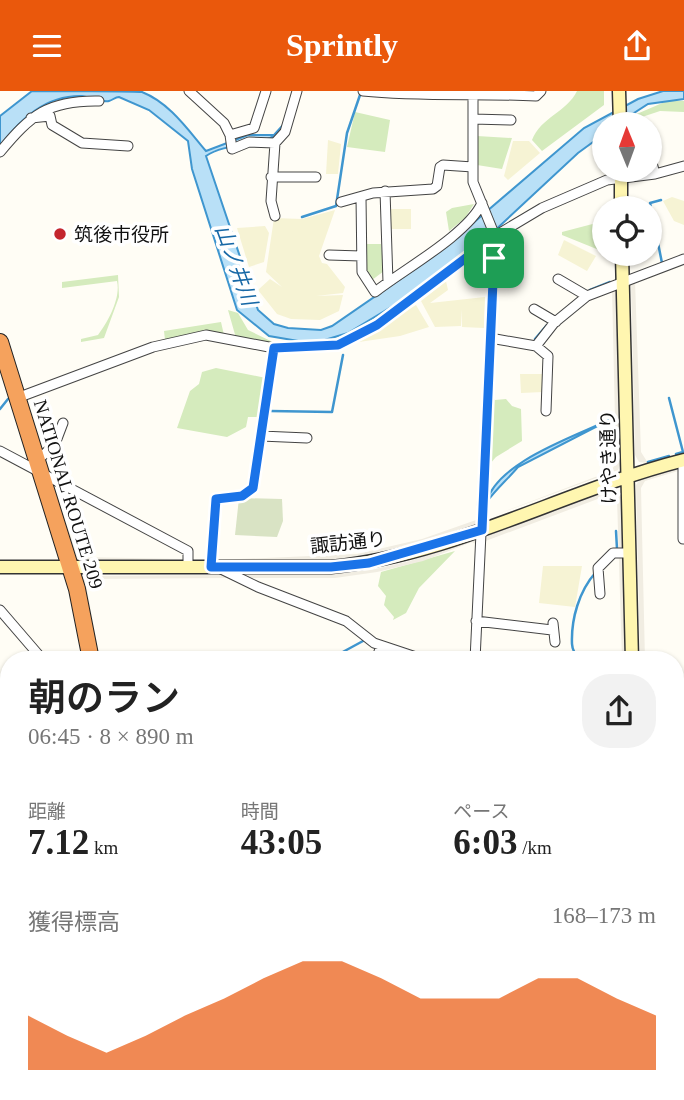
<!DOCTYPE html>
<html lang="ja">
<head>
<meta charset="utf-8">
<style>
	body { margin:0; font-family:"Times New Roman","Noto Sans JP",serif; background:#f2f2f2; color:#222; height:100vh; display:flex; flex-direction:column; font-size:26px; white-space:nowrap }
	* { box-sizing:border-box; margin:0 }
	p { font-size:23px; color:#767676 }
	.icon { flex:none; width:38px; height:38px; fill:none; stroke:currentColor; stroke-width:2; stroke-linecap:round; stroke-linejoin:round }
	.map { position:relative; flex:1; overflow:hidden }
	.sheet { position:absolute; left:0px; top:560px; width:684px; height:450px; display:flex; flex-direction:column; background:#fff; border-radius:28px 28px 0 0; box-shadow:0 2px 5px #0004 }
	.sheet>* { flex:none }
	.needle { width:46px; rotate:359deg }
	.fabs { position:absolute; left:592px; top:21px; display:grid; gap:14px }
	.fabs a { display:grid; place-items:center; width:70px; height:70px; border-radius:50%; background:#fff; box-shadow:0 2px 5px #0004; font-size:35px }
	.pin { position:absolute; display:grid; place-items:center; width:60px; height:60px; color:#fff; margin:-30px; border-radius:14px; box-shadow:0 4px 10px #0006 }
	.round { display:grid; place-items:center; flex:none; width:74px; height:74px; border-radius:28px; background:#f2f2f2 }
	.head { display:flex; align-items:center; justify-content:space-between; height:119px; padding:0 28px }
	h1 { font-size:38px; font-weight:600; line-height:52px }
	.figures { display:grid; grid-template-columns:repeat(3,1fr); gap:10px; height:119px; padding:7px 28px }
	.figures div { display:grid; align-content:center }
	.figures b { font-size:35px; font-weight:600 }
	.figures small { font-size:19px; font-weight:400 }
	.figures p { font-size:19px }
	.chart { height:196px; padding:14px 28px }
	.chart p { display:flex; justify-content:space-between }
	.chart svg { width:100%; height:126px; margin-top:7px; fill:#ea580c; opacity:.7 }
	header { display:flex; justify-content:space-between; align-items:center; height:91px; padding:0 28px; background:#ea580c; color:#fff; font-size:32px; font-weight:600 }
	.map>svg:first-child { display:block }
	.farmland { fill:#f6f3d4 }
	.green { fill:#d5ebbd }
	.cemetery { fill:#d9e3c4 }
	.plaza { fill:#f1ede2 }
	.water { fill:#b9e0f7; stroke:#3f96cf; stroke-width:2 }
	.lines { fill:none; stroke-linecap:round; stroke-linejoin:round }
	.stream { stroke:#3f96cf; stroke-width:2.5 }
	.street-casing { stroke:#444; stroke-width:11 }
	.secondary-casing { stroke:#333; stroke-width:15 }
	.highway-casing { stroke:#222; stroke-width:18 }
	.street { stroke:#fff; stroke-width:9 }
	.secondary { stroke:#fff6b0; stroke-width:12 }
	.highway { stroke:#f5a25d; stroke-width:16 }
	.route-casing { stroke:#fff; stroke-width:14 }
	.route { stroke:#1a73e8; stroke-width:9 }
	.poi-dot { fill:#c4262e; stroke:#fff; stroke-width:2.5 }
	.labels { text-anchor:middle; stroke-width:7; stroke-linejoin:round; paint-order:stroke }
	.poi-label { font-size:19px; fill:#111; stroke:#fff; text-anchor:start }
	.street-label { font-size:19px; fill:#111; stroke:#fff }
	.water-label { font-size:21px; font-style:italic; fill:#1768a6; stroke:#fff }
</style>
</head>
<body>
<header><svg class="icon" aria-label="menu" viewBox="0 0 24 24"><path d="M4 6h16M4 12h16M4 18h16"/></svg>Sprintly<svg class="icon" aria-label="share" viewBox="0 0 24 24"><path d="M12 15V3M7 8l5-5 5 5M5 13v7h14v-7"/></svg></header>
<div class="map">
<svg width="684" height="1009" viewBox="0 0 684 1009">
	<rect width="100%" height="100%" fill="#fffdf5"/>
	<path class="farmland" d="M328,49l13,4 -3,30h-12z
		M513,50h16l11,12 -32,27 -4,-4z
		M672,106l12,4v24l-10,-4 -11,-20z
		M388,118h23v20h-23z
		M335,119l-16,46 3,7 5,1 18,23 -2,6 -27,3 27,-1 -4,16 -19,9 -29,-1 -14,-5 -19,-24 12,-11 12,8 -16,-15 8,-54 28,1z
		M265,135l4,7 -5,29 -15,5 -12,-39z
		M564,149l32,16 -9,15 -29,-16z
		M446,190l2,9 -18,13 55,-6 -1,31 -22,-1v-18l-1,17 -26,1 -14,-26z
		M416,214l13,22 -29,9 -48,7z
		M520,283h22l1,18 -22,1z
		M543,475h39l-7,41 -36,-4z"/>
	<path class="green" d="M577,0h27v14l-62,46 -10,-11c9,-23 35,-28 45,-49z
		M667,10h17v11l-24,-1 -27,9 -1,-4z
		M355,21l35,8 -5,32 -38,-5z
		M477,45l35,2 -10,31 -25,-4z
		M474,113l-9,14 -16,13 -3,-19 6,-4z
		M604,130v31l-42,-17v-3z
		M367,153h14l3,27 -12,9 -5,-8z
		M118,184l1,22 -15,41 -23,4v-3l17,-4c10,-13 23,-37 19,-54l-55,7v-6z
		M228,219l10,3 10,17 31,15 -43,-7z
		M221,231l3,13 -59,5 -1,-9z
		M216,277l50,10 -7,39h-11l-2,10 -19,10 -50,-9 13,-37 9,-7 3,-12z
		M491,305l4,4 11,-1 6,7 9,3 1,32 -26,16 -7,8z
		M455,460l-36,37 -13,25 -13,7 1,-3 -10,-12 2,-9 -8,-10 3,-14z"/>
	<path class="cemetery" d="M239,407l43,1 1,22 -6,16 -42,-2z"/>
	<path class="plaza" d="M635,190l6,171 7,11 -9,-1 -4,-7 -4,-171z
		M612,198l5,2 5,170 -4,9 -131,48 124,-47 5,-8z
		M482,290h3l-8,143 -55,19 -83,17h-123l141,-6 65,-15 54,-19z
		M675,378l3,2 -33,10 -4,7 4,172h-5l-4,-175 4,-6z
		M52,391l26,75 105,2 -104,2 -7,-7z
		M612,398l11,10 4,161h-5l-5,-162 -6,-4 -128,48 2,-8z
		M471,448l5,1 1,5 -5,-3 -49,19 -46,11 -42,6h-89l2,-3h75l48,-5 39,-9z
		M222,484l8,3 -142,1 -2,5 14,76h-3l-17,-80 3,-4z"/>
	<path class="water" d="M32,0c22,0 95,0 110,1 28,11 46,38 64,59l42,-16h26l9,-10 -1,5c-15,17 -54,11 -76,26l52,154 16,14 14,4 33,2 11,-4 106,-73 146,-125 54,-29 25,-8h21v8l-36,5 -31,20h-13v10l-26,19 -88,82 -79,60 -63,38 -30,9h-14l-35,-6 -32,-26 -45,-141 -4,-28 -39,-31 -30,-13c-4,0 -6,3 -10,4 -6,2 -20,-4 -27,-5 -36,-1 -62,23 -82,50v-30z
		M613,327l-95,49c-12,14 -22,22 -32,36 11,-42 91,-67 127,-85z"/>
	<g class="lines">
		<path class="stream" d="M661,109l-11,3 12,60
			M302,126l34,-11 11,-73 13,-38
			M590,199l20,-8
			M535,248l12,-14
			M669,307l14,54 -7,2
			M0,318l8,-10
			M270,320l62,1 11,-57
			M648,371l21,-6
			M616,440l1,18
			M328,569l35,-19
			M577,569c-1,-6 -5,-10 -5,-16 -1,-25 7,-53 24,-72
			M0,705l9,1
			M0,887l9,2"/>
		<g class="street-casing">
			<path id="street" d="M189,0l35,32 6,12 24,-7 12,-37
				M363,0c58,6 115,2 173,5l5,-5
				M473,0v91l22,54 -20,424
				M31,27l19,-2 2,9 30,18 46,3
				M473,28l38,1
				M230,44l2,14 17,-7 26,1 -4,58 4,15
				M275,52l10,-11 12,-41
				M0,61c31,-37 48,-52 99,-51
				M649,61l6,22
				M271,86h45
				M385,100l3,91
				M361,106l1,75 13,20c28,-22 93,-58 107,-89
				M341,111l32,-9 60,-4 4,-3 3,-19 3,-2 30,2
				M329,164l32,1
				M558,188l29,17
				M534,218l22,13
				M490,247l46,8 18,-23 33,-27 97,-37
				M536,255l12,10 -2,55
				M17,307l136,-51 53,-12 68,13 64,-3 40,-20 117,-89 47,-28 65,-28 48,-6 29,-8
				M261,345l46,2
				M0,360l188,100v16
				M683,369v79
				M37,370l18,-17 8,-21
				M211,476l5,-68 26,-3 11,-8 21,-140
				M219,477l39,19 88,34 28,22 51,17
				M600,503l-2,-26 15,-15h17
				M0,519l43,50
				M476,530l76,9
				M553,532l2,19
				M376,569l5,-14
				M676,742l8,-4
				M676,748l8,13
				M0,754l3,-11
				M676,805l8,-7
				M680,837l4,-3
				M0,875l9,3
				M676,882l8,11
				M676,934l8,11
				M0,966l9,2
				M222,1001l2,8
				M335,1001l37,8
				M647,1001l12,8
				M83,1009l2,-8
				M323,1009l7,-8
				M442,1009l2,-8
				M556,1009l7,-8"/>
		</g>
		<g class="secondary-casing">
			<path id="secondary" d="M619,0l1,33
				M621,79v38
				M622,163l10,406
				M0,476h331c123,-12 234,-77 353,-107
				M676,616h8
				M0,646l9,-1"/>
		</g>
		<g class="highway-casing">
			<path id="highway" d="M0,251l77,247 14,71
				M122,1001l1,8"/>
		</g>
		<use href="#street" class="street"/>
		<use href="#secondary" class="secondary"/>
		<use href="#highway" class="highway"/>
	</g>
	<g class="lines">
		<g class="route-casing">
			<path id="route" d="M495,145l-13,294 -113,33 -38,4h-120l5,-68 26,-3 11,-8 21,-140 64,-3 39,-20z"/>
		</g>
		<use href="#route" class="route"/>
	</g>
	<circle class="poi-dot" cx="60" cy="143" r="7"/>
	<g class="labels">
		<g class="poi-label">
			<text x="74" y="150">筑後市役所</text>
		</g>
		<g class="street-label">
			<text transform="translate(608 366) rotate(-91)" y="7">けやき通り</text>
			<text transform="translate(69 403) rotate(73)" y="7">NATIONAL ROUTE 209</text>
			<text transform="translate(348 451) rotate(-6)" y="7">諏訪通り</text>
		</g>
		<g class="water-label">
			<text transform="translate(236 174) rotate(70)" y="7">山ノ井川</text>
		</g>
	</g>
</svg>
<div class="fabs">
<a><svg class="needle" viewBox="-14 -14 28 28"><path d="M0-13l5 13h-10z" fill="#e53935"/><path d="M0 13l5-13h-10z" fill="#767676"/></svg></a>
<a><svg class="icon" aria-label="locate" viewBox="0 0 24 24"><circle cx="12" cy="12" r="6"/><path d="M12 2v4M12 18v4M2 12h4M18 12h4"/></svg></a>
</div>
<div class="pin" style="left:494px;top:167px;background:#1e9e55"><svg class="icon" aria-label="arrive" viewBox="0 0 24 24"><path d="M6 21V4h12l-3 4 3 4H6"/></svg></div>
<section class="sheet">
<div class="head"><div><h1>朝のラン</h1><p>06:45 · 8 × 890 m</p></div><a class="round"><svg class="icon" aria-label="share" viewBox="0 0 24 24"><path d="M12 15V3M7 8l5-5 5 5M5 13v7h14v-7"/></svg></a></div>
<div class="figures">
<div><p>距離</p><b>7.12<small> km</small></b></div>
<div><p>時間</p><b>43:05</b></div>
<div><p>ペース</p><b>6:03<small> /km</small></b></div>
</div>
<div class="chart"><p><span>獲得標高</span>168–173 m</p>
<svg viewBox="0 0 160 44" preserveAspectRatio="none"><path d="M0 44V25L10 32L20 38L30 32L40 25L50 19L60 12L70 6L80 6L90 12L100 19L110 19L120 19L130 12L140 12L150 19L160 25V44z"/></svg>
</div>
</section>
</div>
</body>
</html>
